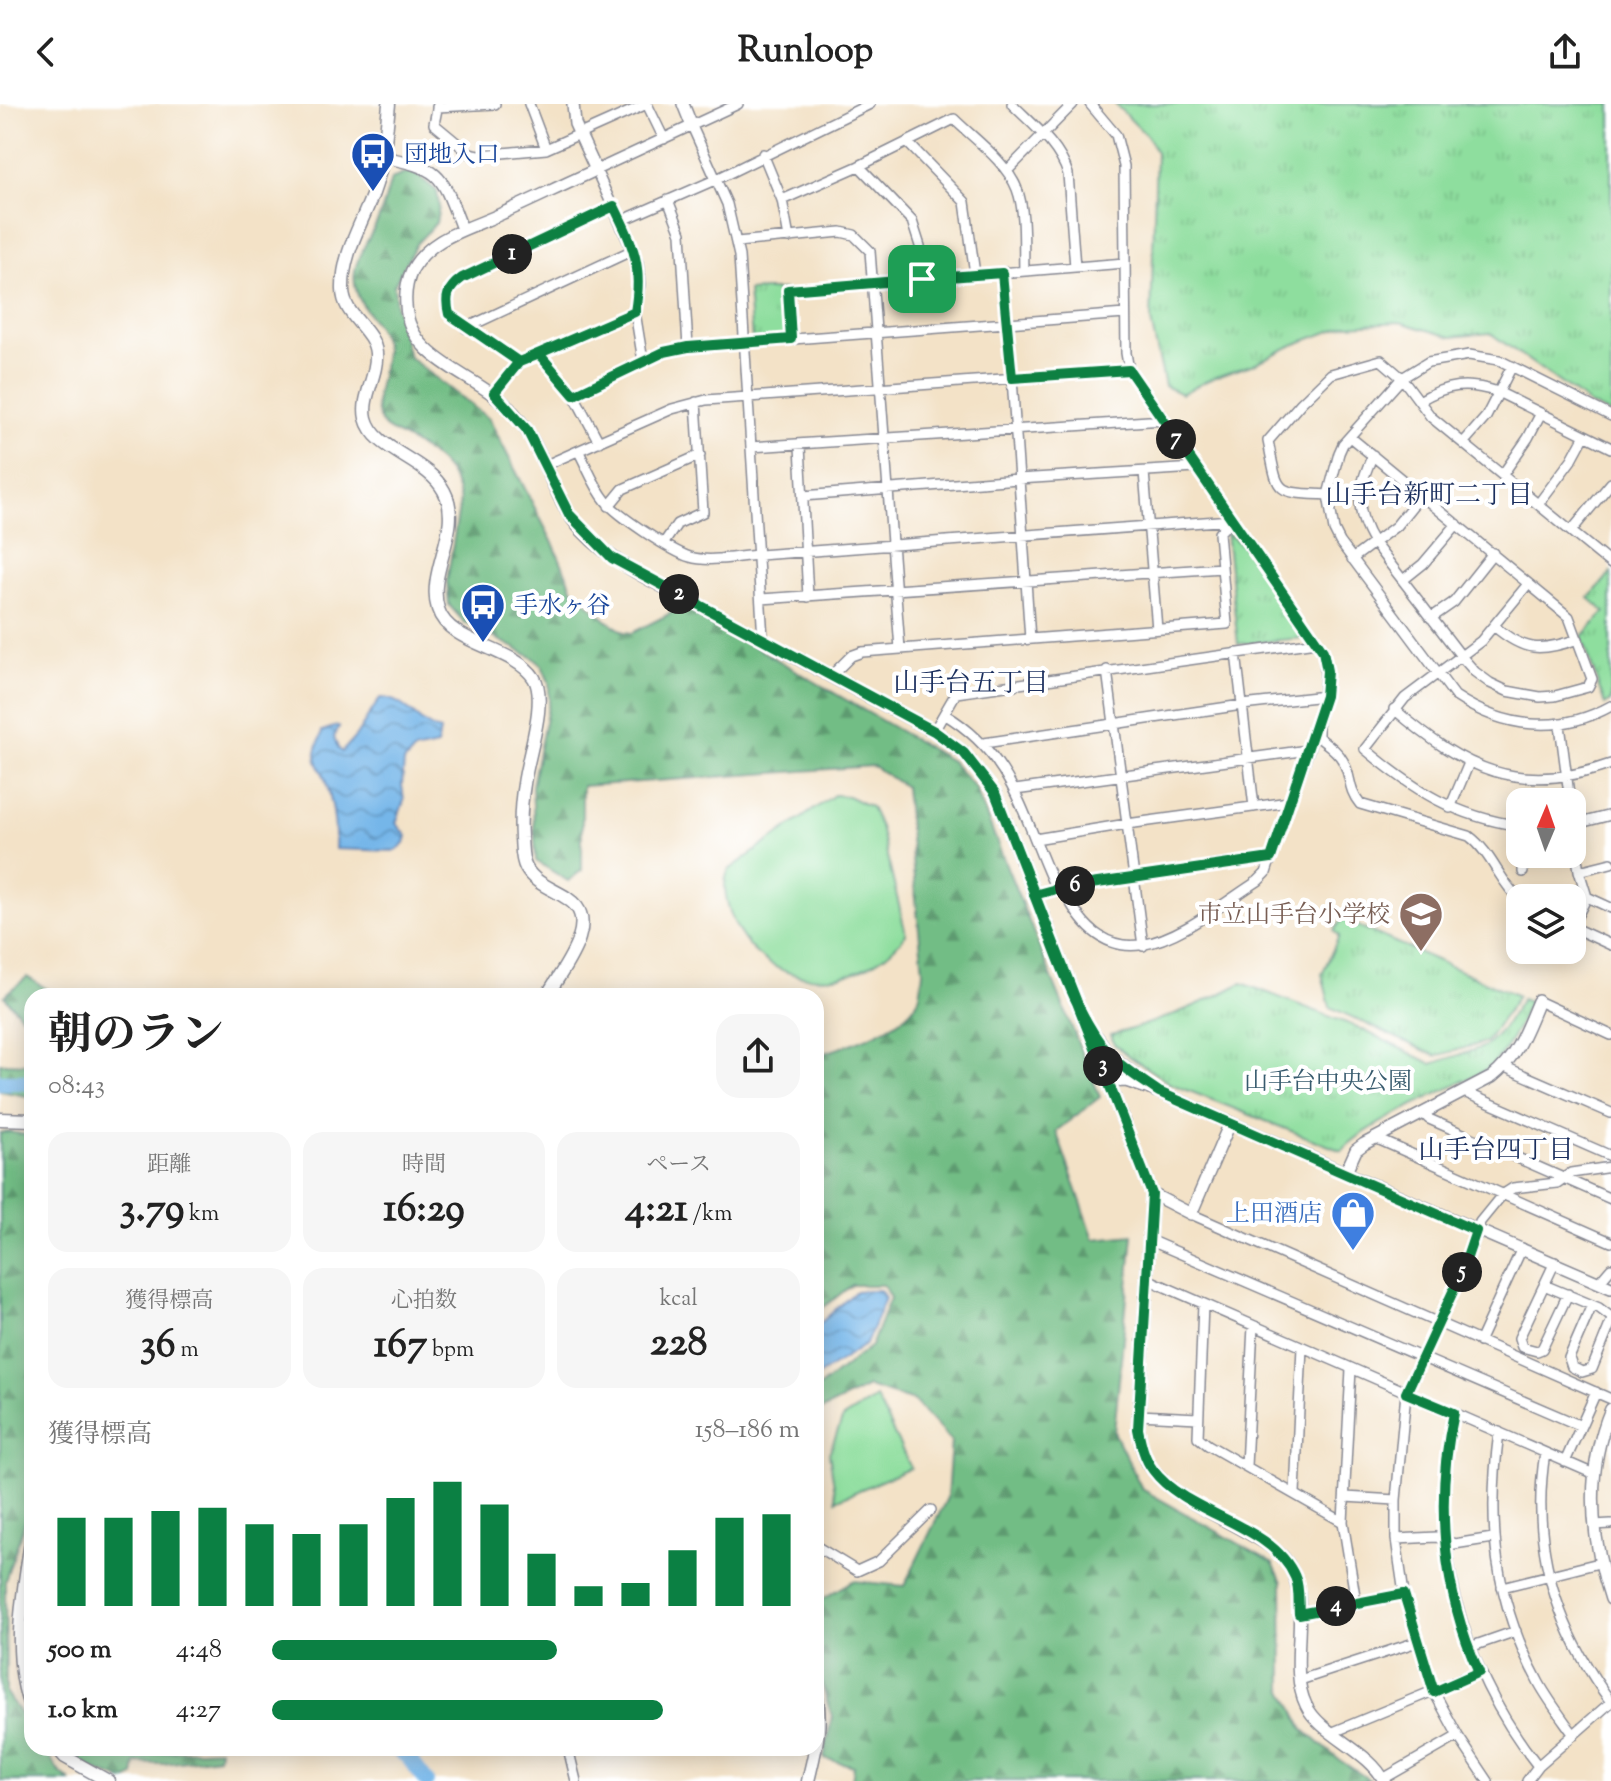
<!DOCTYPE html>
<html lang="ja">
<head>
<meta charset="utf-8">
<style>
	body { margin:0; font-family:"Sorts Mill Goudy","Noto Serif JP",serif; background:#f6f6f6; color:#222; height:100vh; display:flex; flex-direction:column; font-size:30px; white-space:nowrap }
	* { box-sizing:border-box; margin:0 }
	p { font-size:26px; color:#767676 }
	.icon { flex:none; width:44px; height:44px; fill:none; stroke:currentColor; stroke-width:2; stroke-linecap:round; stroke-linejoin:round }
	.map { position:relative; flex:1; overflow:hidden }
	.sheet { position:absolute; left:24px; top:884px; width:800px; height:768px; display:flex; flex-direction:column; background:#fff; border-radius:24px; box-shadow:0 4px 20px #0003 }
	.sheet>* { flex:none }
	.needle { width:52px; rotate:2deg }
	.fabs { position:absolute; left:1506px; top:684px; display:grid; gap:16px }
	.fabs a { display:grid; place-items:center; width:80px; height:80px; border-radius:16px; background:#fff; box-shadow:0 4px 20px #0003; font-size:40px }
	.pin { position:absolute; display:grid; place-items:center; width:68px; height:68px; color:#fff; margin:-34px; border-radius:16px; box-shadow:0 4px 12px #0006 }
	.km { position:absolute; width:40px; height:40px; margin:-20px; border-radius:50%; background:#222; color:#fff; font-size:22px; line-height:40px; text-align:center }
	.round { display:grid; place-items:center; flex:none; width:84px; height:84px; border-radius:24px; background:#f6f6f6 }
	.head { display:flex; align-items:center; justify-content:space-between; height:136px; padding:0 24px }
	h1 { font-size:44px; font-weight:700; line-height:60px }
	.figures { display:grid; grid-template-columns:repeat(3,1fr); gap:12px; height:136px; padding:8px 24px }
	.figures div { display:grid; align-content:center; border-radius:20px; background:#f6f6f6; text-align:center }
	.figures b { font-size:40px; font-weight:700 }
	.figures small { font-size:22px; font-weight:400 }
	.figures p { font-size:22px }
	.chart { height:224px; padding:16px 24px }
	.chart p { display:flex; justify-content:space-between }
	.chart svg { width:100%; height:144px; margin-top:8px; stroke:#0b8043; stroke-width:6 }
	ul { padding:0 24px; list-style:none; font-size:26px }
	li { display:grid; grid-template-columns:128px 96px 1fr; align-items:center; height:60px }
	li i { height:20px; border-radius:10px; background:#0b8043 }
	header { display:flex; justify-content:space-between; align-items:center; height:104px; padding:0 24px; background:#fff; font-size:36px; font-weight:700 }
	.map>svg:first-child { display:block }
	.grass { fill:url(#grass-tufts); stroke:#54867e; stroke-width:2 }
	.forest { fill:url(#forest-firs); stroke:#467672; stroke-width:2 }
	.pitch { fill:#8ede9e; stroke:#54867e; stroke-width:2 }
	.water { fill:url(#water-waves); stroke:#4872a4; stroke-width:2 }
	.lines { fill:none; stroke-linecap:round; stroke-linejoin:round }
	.river { stroke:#75b6e9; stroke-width:16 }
	.minor-casing { stroke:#878892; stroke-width:12 }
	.tertiary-casing { stroke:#878892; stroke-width:14 }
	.secondary-casing { stroke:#878892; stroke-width:15 }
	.minor { stroke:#fff; stroke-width:9 }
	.tertiary { stroke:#fff; stroke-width:11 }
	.secondary { stroke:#fff; stroke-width:12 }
	.route-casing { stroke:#fff; stroke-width:16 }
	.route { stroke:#0b8043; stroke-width:10 }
	.labels { text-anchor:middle; stroke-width:8; stroke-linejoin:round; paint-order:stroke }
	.transit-label { font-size:24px; fill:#164399; stroke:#fff; text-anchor:start }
	.education-label { font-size:24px; fill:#785e54; stroke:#fff; text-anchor:end }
	.park-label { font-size:24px; fill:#385b6e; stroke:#fff }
	.shop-label { font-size:24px; fill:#366cbe; stroke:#fff; text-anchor:end }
	.neighbourhood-label { font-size:26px; fill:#1b2f5e; stroke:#fff }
</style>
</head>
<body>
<header><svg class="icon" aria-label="back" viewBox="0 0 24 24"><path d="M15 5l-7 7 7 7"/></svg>Runloop<svg class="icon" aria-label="share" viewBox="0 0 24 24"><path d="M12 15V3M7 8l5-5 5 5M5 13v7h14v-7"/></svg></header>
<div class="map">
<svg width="1611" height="1677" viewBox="0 0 1611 1677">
	<defs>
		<pattern id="grass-tufts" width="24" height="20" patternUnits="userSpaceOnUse" patternTransform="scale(2)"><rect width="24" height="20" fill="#8ede9e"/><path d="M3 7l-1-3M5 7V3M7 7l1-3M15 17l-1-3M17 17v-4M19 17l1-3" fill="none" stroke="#7abf8a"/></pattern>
		<pattern id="forest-firs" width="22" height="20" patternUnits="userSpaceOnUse" patternTransform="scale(2)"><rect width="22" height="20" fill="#72bd85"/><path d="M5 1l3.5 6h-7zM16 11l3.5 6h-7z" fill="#5d9a70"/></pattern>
		<pattern id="water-waves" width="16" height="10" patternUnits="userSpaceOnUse" patternTransform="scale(2)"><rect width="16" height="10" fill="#75b6e9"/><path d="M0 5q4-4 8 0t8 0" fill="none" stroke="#5f94c0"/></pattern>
	</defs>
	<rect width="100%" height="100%" fill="#fff"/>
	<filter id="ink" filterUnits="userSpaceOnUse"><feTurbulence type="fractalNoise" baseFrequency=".0125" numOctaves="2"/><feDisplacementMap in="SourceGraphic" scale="16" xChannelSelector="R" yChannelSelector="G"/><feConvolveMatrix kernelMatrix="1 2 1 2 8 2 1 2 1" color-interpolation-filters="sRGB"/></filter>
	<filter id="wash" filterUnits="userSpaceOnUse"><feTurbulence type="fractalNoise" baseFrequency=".006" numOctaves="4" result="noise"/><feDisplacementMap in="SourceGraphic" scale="32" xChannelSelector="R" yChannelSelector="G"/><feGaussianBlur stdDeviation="1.8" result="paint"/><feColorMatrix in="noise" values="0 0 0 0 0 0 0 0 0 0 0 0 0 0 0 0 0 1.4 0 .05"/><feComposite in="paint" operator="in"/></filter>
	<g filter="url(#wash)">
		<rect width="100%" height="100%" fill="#f3e2c7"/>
		<path class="grass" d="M1115,0h496v311l-20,-10 -101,-72 -39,4 -51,-15 -53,3 -54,20 -39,19 -41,14 -32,16 -16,-8 -14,-64 5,-170 -9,-16z
			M766,186h18l4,48 -36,2 -4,-49z
			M1226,428l17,14 61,92 -66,6z
			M1611,469v128l-6,4 -23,-68 23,-25 -16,-14z
			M1342,815l176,77 -32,46 -50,14 -106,-49 -8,-33 17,-38 -5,-5z
			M1242,879l115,44 75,37 54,-18 16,-17 20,-30 7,3c-12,26 -21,50 -43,68 -33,17 -123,55 -144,81l-173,-68 -43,-29 -12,-10 -3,-9c46,-12 89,-30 131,-52z"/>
		<path class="forest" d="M412,67l25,20 2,16 -3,16 -20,21 -22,41 2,22 13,50 80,62 65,126 19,45 33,30 18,12 8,1 53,-27 266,155 24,27 125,309 -44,34 38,108 39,-4 -19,197 28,57 131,74 9,19 1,106 21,42 34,29 33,22h-519l2,-15 -30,-8 8,-42 -16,-50v-63l37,-22 51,5 43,-88 4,-57 -37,-40 -46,-14 -52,26v-23l55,-44 19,-48 -7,-13h-31l-36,28v-257c27,-9 95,-30 103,-59 3,-8 3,-18 4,-26l-18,-184 -32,-21 -291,20v84l-14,11 -32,-20 -4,-75 17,-84v-20l-7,-16 -8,-8 -70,-36 -15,-17 -2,-24 13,-80c-6,-34 -25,-45 -54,-62 -6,-4 -15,-7 -21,-12 -20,-19 1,-55 0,-78 -3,-30 -35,-43 -30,-79 3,-16 16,-34 23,-50 6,-13 9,-27 13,-41z
			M27,873l32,19h-27v32l-28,-32z
			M0,959l32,1v33l-32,-6z
			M10,1028l22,4v365l-27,80 1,112 26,39v16h11l15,22 12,11h-70v-648z
			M64,1644h51l25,5 79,-4 -1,8 -56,7 -26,-1 -2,13 -10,5 -32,-12z"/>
		<path class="pitch" d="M834,691l14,1 23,11 9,20 26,107c-50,67 -155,57 -178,-29 -3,-11 -5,-25 1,-35z
			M876,1294l35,70 -75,32 -7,-47 14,-35z"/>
		<path class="water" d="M380,594c27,0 35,26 60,33l-3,15 -23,5 -10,11 -2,23 2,16 -8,22 11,13 -2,7 -9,8 -61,-2c1,-24 -2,-47 -10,-70 -2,-8 -9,-15 -9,-24 -1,-6 5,-15 6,-24l15,-5 2,1 -5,10 4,11 4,4 14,-16z
			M880,1186l5,8 -19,46 -50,33v-50l40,-36z"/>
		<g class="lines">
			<path class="river" d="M0,978h32
				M395,1644l13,9 18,24"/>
		</g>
	</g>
	<g filter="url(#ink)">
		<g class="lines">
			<g class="minor-casing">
				<path id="minor" d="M438,0l-4,20 35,29 10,2 67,-6 101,-45
					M529,0l17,45
					M647,0l17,35
					M1012,0c21,21 47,41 56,70l7,93
					M437,3l58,-3
					M691,20l36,80 12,52 24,383
					M908,39l57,59 10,72
					M763,50l19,46 7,38
					M859,62l53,55 8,25 2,33
					M1007,67l66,-67
					M668,96l13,33 7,114
					M782,96l77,-34 95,-47c20,20 52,42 63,70 9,24 6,56 7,82
					M621,117l96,-42 153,-75
					M737,138l104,-10 13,3 16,16 30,398
					M1002,169l10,105 18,261
					M466,224l167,-78
					M791,235l-3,-49 337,-27
					M539,250l35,41 25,47
					M643,257l-8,-49 5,-28 -2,-21 -42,-93 142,-66
					M519,258l-70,-48c-4,-17 -2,-25 13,-36l152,-72
					M494,289l25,-31 116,-50
					M574,291l90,-43 24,-5 437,-33
					M1419,297c28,-17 48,-19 79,-9l113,56
					M1611,312l-112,-56 -30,-5 -41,7 -26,16 -59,66 -4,9 -11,42 6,35 6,12 115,154c48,32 104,39 156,10
					M1350,333l219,180 23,62 -4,8 -33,9 -15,1 -33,-6 -17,-8 -15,-11 -14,-16 -87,-113c-20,-32 -17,-54 -1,-88
					M1464,338l22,-25 26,-51
					M800,342l8,151
					M751,343l413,-27
					M579,348c9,17 15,34 27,49 10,14 67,51 84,56 21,6 48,-1 69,-2l472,-35
					M546,361l126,-56 34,-9 423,-30
					M1144,368l13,157
					M1503,370l25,-36 13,-25
					M1328,391c-55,-3 -49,0 -60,-54l33,-38 30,-29 50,-14 21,18 29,39 180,147
					M803,392l215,-17 178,-11
					M1539,399l33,-44 13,-24
					M609,402l14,-17 77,-34
					M1572,426l39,-47
					M664,439l13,-19 26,-12 -7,-110
					M1352,455l44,-33 25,-31
					M1403,476l20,-16 34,-40
					M761,495l461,-31
					M1431,514l23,-16 39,-49
					M1494,522c30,26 47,26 84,13
					M1236,549l18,154
					M1107,566l36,276
					M830,573l21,-21 11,-4 365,-28 -8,-91 12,-13
					M1394,605c70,60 125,88 217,55
					M944,610c71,42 79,105 112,175
					M1560,621l10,77
					M1318,623v10c9,7 20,14 25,24 9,16 4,27 17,43l109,32c23,17 30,45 51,64
					M934,627l22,-38 360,-51
					M984,639l258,-38 83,-9
					M1015,686l293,-40
					M1450,704l19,-45
					M1572,717l7,50 8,26 24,11
					M1572,721l39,-10
					M1520,722c-66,-10 -105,-35 -155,-77l40,-51 76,-57 47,-57
					M1035,735l92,-15 162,-22
					M1579,767l32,-8
					M1523,768l1,-18
					M1063,784c50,110 128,36 195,-7l8,-8c9,-28 18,-56 28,-83 16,-45 38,-91 29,-139l-194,-281 -3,-17 -2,-187 -8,-31 -26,-31
					M1034,791l22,-6 215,-31
					M1572,822l15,-29
					M1572,823l39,18
					M1538,897l73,34
					M1505,963l106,46
					M1464,988l147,64
					M1423,1009l6,6 182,80
					M1375,1034l236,104
					M1191,1110l420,185
					M1149,1136l432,186
					M1555,1158l-36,76 3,9 15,4 5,-2 26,-55
					M1147,1175l447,195
					M1599,1178l12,-14
					M1544,1181l55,23 12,9
					M1203,1200l-5,133 10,8 135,77 13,80
					M1592,1201l-23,53 3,9 10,5 10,-3 19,-47
					M1479,1238l43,-94
					M1454,1309c-28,125 5,253 84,353
					M1139,1311l59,3
					M1499,1328c-12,92 -5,168 40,251 10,18 23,35 35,52
					M1545,1349c-15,92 11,175 66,249
					M1565,1358l31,-70
					M1246,1362l7,-140
					M1295,1389l7,-146
					M1345,1393l51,3
					M1343,1418l8,-153
					M1594,1421l17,-1
					M1396,1435l41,-2 17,7 39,-6
					M816,1442l41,25 22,-10 52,-51
					M1502,1483l97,-24
					M1299,1510l105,-20
					M1470,1543l46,-16
					M1300,1576l117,-38
					M1331,1629l148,-61
					M568,1644l8,33
					M1383,1675l75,-43
					M1488,1677l-30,-45 -24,-44 -30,-98 -8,-55v-39l10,-107 56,-121 18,-50 22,-27 11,-7 44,-5 14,-10 40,-6
					M1527,1677l12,-16 72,-63"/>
			</g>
			<g class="tertiary-casing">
				<path id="tertiary" d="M573,0l2,20 21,46c-31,14 -62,29 -93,43 -31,15 -73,23 -91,57 -5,11 -7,23 -6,35 2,55 69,69 102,102 36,35 41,88 74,124 36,38 88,58 133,83 73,39 146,79 219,117l30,22 31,40 157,401 -14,235c3,14 5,29 14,40 19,27 67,47 96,64 12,7 26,14 35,24 34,38 2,105 23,148 14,30 64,46 78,76
					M683,0l8,20
					M383,53c60,12 58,17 79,72
					M1097,933l12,17 36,29
					M1109,978l17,-1 33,11 452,196
					M1346,1068l10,-22 8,-6 128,-67c24,-19 34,-47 46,-76
					M1152,1090l39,20 39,-91
					M1611,1305c-26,62 -21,127 0,190"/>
			</g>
			<g class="secondary-casing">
				<path id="secondary" d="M389,0c-3,30 -5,60 -16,89 -12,33 -31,61 -30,97 0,26 31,39 33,63 2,22 -15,45 -10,65 8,33 61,41 78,73 20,37 -18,80 -6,118 11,36 76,38 96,69 14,22 -7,80 -10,106 -3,17 -4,37 -3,54 1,10 0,21 5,30 16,29 68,23 53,70 -6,20 -22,40 -32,58
					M0,1015l32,1
					M32,1432c-9,55 -22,122 0,175
					M57,1644l8,9 43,24
					M808,1677c7,-30 15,-57 8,-87"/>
			</g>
			<use href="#minor" class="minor"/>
			<use href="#tertiary" class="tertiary"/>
			<use href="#secondary" class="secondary"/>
		</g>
	</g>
	<g class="lines" filter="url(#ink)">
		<g class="route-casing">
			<path id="route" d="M922,175l-134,11 3,49 -103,8 -24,5 -90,43 -35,-41 -20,8 -70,-48c-4,-17 -2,-25 13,-36l152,-72c20,41 29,60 21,106l-116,50 -25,31 33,37 42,84 43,44 322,173 30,22 31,40 157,401 -14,235c3,15 6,29 15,41 33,45 119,53 142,107 5,10 3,26 4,37l105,-20 30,98 45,-20c-37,-80 -44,-174 -25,-259l-48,-20 56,-121 14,-41 -317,-139c-17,-12 -36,-23 -50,-38 -33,-36 -56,-112 -75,-159l22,-6 215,-31 54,-162 2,-25 -4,-20 -194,-281 -117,8 -10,-105 -80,6"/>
		</g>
		<use href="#route" class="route"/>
	</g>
	<defs>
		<g id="bus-pin" transform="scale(2.3)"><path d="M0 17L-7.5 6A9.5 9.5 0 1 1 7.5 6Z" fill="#1a4fb4" stroke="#fff"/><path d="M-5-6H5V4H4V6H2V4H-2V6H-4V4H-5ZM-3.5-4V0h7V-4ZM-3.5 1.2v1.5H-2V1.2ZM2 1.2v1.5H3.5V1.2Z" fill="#fff"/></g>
		<g id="school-pin" transform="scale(2.3)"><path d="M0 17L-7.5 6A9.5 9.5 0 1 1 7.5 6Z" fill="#8d6e63" stroke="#fff"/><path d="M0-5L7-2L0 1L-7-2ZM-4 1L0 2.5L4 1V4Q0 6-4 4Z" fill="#fff"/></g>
		<g id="shop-pin" transform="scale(2.3)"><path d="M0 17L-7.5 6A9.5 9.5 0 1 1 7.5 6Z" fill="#3f7fe0" stroke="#fff"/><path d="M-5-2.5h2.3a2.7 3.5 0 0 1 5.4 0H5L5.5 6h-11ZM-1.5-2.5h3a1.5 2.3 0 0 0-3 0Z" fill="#fff"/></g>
	</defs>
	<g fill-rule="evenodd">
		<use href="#bus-pin" x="373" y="50"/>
		<use href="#bus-pin" x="483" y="501"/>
		<use href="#school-pin" x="1421" y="810"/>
		<use href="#shop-pin" x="1353" y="1109"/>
	</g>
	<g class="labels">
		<g class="transit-label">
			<text x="404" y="58">団地入口</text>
			<text x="514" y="509">手水ヶ谷</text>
		</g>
		<g class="education-label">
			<text x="1390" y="818">市立山手台小学校</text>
		</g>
		<g class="park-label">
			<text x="1328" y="985">山手台中央公園</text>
		</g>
		<g class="shop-label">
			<text x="1322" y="1117">上田酒店</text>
		</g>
		<g class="neighbourhood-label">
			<text x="1429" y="399">山手台新町二丁目</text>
			<text x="971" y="587">山手台五丁目</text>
			<text x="1496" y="1054">山手台四丁目</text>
		</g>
	</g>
</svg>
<div class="fabs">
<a><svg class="needle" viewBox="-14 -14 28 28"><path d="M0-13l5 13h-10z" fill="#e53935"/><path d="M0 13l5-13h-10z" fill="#767676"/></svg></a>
<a><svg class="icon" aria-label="layers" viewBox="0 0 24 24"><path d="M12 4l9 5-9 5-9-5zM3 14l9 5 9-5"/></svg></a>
</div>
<div class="pin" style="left:922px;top:175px;background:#1e9e55"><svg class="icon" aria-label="arrive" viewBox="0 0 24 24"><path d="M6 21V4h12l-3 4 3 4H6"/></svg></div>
<b class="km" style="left:512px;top:150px">1</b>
<b class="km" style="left:679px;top:490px">2</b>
<b class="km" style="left:1103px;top:962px">3</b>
<b class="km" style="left:1336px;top:1502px">4</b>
<b class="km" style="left:1462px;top:1168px">5</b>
<b class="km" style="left:1075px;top:782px">6</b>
<b class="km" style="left:1176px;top:335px">7</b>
<section class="sheet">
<div class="head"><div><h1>朝のラン</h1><p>08:43</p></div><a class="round"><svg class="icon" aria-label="share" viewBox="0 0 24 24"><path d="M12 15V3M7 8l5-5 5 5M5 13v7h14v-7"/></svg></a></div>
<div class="figures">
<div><p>距離</p><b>3.79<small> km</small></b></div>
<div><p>時間</p><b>16:29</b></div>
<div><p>ペース</p><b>4:21<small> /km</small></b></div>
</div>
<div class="figures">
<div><p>獲得標高</p><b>36<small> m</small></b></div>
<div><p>心拍数</p><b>167<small> bpm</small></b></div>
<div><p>kcal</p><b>228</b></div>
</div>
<div class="chart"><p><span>獲得標高</span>158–186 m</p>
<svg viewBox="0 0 160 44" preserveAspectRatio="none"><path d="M5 44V17M15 44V17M25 44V15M35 44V14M45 44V19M55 44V22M65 44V19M75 44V11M85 44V6M95 44V13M105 44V28M115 44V38M125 44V37M135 44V27M145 44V17M155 44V16"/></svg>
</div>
<ul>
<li><b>500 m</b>4:48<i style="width:54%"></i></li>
<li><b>1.0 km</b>4:27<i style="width:74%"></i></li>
</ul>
</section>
</div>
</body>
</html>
